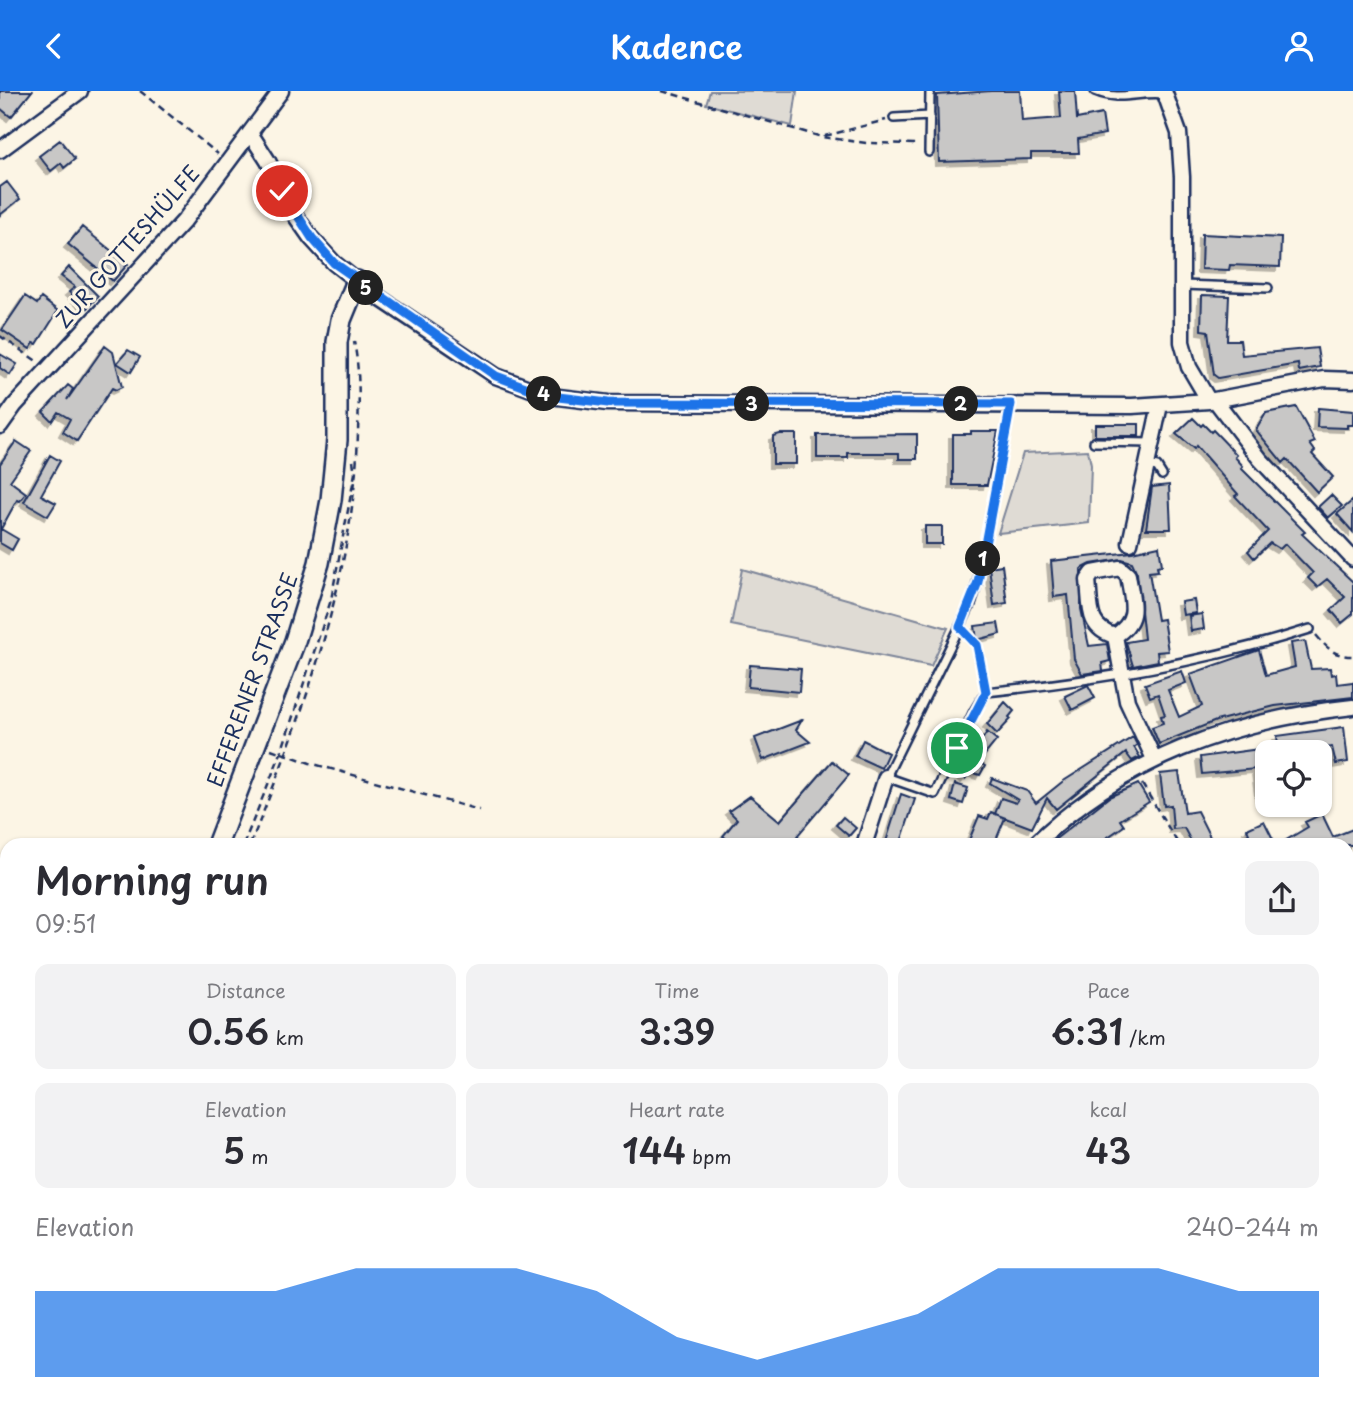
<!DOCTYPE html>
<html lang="en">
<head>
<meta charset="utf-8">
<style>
	body { margin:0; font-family:"Playpen Sans",sans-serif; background:#f2f2f3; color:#2b2b33; height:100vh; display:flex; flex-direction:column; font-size:26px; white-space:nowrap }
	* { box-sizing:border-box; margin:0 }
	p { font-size:23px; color:#7c7c81 }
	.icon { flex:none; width:38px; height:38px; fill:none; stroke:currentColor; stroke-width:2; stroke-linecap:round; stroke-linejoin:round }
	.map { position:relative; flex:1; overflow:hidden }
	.panel { position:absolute; left:0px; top:747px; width:1354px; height:569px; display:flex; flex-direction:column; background:#fff; border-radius:21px 21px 0 0; box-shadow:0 2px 5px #0004 }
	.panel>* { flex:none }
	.controls { position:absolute; left:1255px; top:649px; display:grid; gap:14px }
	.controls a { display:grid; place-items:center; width:77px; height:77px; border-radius:14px; background:#fff; box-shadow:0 2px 5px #0004; font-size:35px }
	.pin { position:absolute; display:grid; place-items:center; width:60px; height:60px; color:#fff; margin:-30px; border:4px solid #fff; border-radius:50%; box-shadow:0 2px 7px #0007 }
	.km { position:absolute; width:35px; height:35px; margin:-18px; border-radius:50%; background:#222; color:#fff; font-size:19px; line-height:35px; text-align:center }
	.round { display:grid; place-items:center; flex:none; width:74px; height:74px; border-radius:14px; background:#f2f2f3 }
	.summary { display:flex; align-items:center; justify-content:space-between; height:119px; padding:0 35px }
	h1 { font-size:38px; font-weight:600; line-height:52px }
	.figures { display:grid; grid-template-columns:repeat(3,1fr); gap:10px; height:119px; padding:7px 35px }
	.figures div { display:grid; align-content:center; border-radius:14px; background:#f2f2f3; text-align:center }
	.figures b { font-size:35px; font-weight:600 }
	.figures small { font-size:19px; font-weight:400 }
	.figures p { font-size:19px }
	.chart { height:196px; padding:14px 35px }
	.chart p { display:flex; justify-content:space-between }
	.chart svg { width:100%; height:126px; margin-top:7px; fill:#1a73e8; opacity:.7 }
	header { display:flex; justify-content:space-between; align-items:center; height:91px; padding:0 35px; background:#1a73e8; color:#fff; font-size:32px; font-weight:600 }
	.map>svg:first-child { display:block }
	.green { fill:#dfdbd4; stroke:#7d8599; stroke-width:2 }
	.building { fill:#c8c7c6; stroke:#1b2f5e; stroke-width:2; filter:url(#shadow) }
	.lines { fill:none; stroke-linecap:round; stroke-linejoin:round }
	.service-casing { stroke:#1b2f5e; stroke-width:12 }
	.minor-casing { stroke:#1b2f5e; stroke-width:19 }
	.tertiary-casing { stroke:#1b2f5e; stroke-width:24 }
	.path { stroke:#1b2f5e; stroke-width:2.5; stroke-dasharray:7 5; stroke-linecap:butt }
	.service { stroke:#fcf5e5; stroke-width:7 }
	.minor { stroke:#fcf5e5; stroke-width:14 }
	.tertiary { stroke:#fcf5e5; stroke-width:19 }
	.route-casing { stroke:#fff; stroke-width:14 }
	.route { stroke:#1a73e8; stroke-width:9 }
	.labels { text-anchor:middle; stroke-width:6; stroke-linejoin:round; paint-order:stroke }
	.street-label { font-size:21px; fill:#1b2f5e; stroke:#fcf5e5 }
</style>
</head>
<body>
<header><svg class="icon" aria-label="back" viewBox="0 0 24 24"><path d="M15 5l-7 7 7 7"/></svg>Kadence<svg class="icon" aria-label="person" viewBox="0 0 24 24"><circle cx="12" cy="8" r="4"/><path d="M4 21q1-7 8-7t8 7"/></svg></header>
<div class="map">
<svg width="1353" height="1315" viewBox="0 0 1353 1315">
	<defs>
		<filter id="shadow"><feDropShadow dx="-4" dy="4" stdDeviation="0" flood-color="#0004"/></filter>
	</defs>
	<rect width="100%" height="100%" fill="#fcf5e5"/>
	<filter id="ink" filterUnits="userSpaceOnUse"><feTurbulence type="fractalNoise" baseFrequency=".0143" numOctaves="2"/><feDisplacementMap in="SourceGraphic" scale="14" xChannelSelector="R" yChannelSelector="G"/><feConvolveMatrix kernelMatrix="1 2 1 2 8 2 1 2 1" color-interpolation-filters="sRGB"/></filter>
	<g filter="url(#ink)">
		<path class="green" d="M710,0h87l-5,35 -86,-22z
			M1088,359l3,15 -2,58 -91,10 25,-80z
			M742,478l206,59 -17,38 -200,-41z"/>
		<path class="building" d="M0,0h32l-21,26 -11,-9z
			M991,0h29l2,30 39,-3 -2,-27h16l2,28 25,-5 3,20 -27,5 1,14h-48v6l-92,3 -2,-67z
			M60,49l15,19 -11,9 -3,-5 -10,8 -12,-15z
			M7,91l13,17 -20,16v-28z
			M82,136l46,37 -15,17 -45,-37z
			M1202,143l79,4 -1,29 -50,-2 -1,5 -28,-1z
			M69,176l29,29 -11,12 -18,-16 6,-5 -14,-11z
			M1202,204l27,1 -2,44h13l2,15 75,-7 3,19 -21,4 -1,-7 -80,14 -4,-3 -6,-44 -7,-1z
			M25,205l12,8 4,-6 17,13 -21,33 -3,-1 -4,6 -28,-19z
			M105,255l8,6 9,35 -6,3 -4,-2 -35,53 -14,-9 7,-13 -12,-7 -6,9 -9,-9 25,-27 5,4 -6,11z
			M128,259l12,7 -9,15 -14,-9z
			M0,263l17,10 -7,11 -10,-7z
			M1296,316l19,35 -5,2 5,7 -3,3 21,23 -16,15 -30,-33 -4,4 -27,-33 10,-17z
			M1318,317l35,3v14h-6v3l-30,-1z
			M1193,327l8,8 2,-2 8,8 2,-2 24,25 -2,2 8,9 -2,2 64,64 -3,2 51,48v32l-11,9 -11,-13 14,-13 -18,-18 -10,8 -9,-9 5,-5 -28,-29 -5,5 -10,-6 -16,15 -6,-7 20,-20 -33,-35 3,-2 -42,-48 -2,3 -18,-15z
			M1095,333h44v12h-44z
			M971,340h27l-11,54h-34v-51h18z
			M780,343h16v30h-23v-28z
			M917,343v25h-18v-6h-51v5h-31v-23z
			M16,350l15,10 -21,30 16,12 -6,8 -3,-1 -16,29 17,10 -6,11 -12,-7v-79z
			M50,364l10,6 -19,34 15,8 -8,13 -24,-14z
			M1169,394l2,44h-25l6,-42z
			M1331,404l11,11 -14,12 -10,-11z
			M1353,409v32l-16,-18z
			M925,435h17v18h-17z
			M1159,455l3,19 -5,1 1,5 -9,1 8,48 6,-1 5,32 -11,1 1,9 -25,5 -7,-24 18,-3 -7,-66 -5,-11 -10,-3 -31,5 -10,5v40l8,37 18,-2 3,17 -8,2 1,8 -21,3 -8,-15 -6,-64 -14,2 -3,-36 81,-9z
			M1002,474l5,38 -13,2 -5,-38z
			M1194,509l2,13 -13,2 -2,-13z
			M1202,523l2,15 -13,2 -2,-15z
			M998,532l2,11 -23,6 -2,-14z
			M1305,550l6,28 19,-1 1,7 5,-1 1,10 16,-2v15l-78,9 -59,15 -57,23 -7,-17 11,-4 -2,-7 4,-1 -7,-21 -8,3 -5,-13 37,-13 4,12 -18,7 11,27 23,-11 -12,-32 69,-24 7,25 29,-8 -4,-24z
			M750,574l51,4 -2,23 -51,-5z
			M1088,594l7,13 -23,12 -7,-14z
			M1005,611l9,9 -5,6 2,2 -14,15 -10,-10z
			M802,629l-6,10 14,12 -47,18 -8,-22z
			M1344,636l4,35 -12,2 -4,-17 -53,6 -2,-17z
			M987,641l10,8 -18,22 6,4 -5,9 -9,-3 -6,7 -6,-4z
			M1133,646l4,8 -3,2 6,10 -8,4 -6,-8 -70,56 -9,-11 -15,30 -37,-14 6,-16 15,5 2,-3 -28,-17 2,-5 35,13 9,12 26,-21z
			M863,649l25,13 -7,15 -26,-12z
			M1267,657v51h-7l-4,-30 -54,5 -2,-17z
			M832,670l17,14 -52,61 11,9h-52l-7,-6 -14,6 -12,-9 14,-17 -8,-8 21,-15 30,25z
			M1179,681l6,41 12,-2 17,34h-21l-9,-17 -11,1 -2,-24 -7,1 -4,-32z
			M955,693l13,4 -5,16 -12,-4z
			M1138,693l11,18 -29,18 4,6 -28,19h-48l61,-48z
			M901,703l14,5 -15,46h-15z
			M991,721l14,6 -11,27h-27l12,-29 9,3z
			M1322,723l11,23 20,-8v16h-75l30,-18 -3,-5z
			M843,726l13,11 -7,8 -13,-11z
			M1264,730l12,24h-47l20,-11 -2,-5z"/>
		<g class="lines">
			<g class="service-casing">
				<path id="service" d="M1095,0c26,11 43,0 69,3
					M894,27l36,-2
					M929,61l1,-61
					M1182,194l86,3
					M1094,351l57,1
					M1147,374l10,2 5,8
					M983,469l-11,42 -86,175 49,17 39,-83 12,-19c109,-11 220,-30 324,-63
					M985,1309l31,6"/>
			</g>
			<g class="minor-casing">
				<path id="minor" d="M1164,0l15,42 3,44v165l7,25 20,34
					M250,42l18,28 24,50 19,27 23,25 38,30 124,83 54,20 58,7 524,3 77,-5 115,-22 29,1
					M0,59l80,-59
					M1215,309l45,59 93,100
					M0,335l15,-21 169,-184 97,-130
					M1130,452l30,-138
					M1120,477l8,7c4,27 13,44 -13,61 -29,-8 -24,-30 -27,-56l5,-7z
					M1115,545l12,65 27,58
					M864,754l22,-68
					M1034,754c88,-86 198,-125 319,-138
					M1348,777h5
					M1348,918h5
					M1348,1055l5,-1
					M83,1309l1,6"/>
			</g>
			<g class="tertiary-casing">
				<path id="tertiary" d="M217,754l78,-204 24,-78 12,-63 6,-60v-98l4,-22 16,-39
					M0,1116l7,3
					M1348,1137h5
					M0,1147l7,-10"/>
			</g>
			<path class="path" d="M140,0l78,63
				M662,0l160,46 44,6 53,1
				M825,45l61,-16
				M0,245l38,26
				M985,458l24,-131
				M968,543l9,11 7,37
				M1316,544c12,14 18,21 37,21
				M271,658l39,14 169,47
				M1142,693l37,61
				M243,754l38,-92 50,-153 24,-127 -2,-12
				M250,754c54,-133 104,-267 108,-413 1,-30 2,-61 -4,-90
				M1350,1069l1,53
				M0,1098l7,-1
				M0,1185l7,-9
				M802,1315l2,-6"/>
			<use href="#service" class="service"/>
			<use href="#minor" class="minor"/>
			<use href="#tertiary" class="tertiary"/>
		</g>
	</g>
	<g class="lines" filter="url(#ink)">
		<g class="route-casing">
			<path id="route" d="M282,100l30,47 22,25 162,113 54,20 58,7 403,1 -33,178 -18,45 17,18 9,47 -29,56"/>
		</g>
		<use href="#route" class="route"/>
	</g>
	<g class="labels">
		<g class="street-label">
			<text transform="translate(128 156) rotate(-49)" y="7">ZUR GOTTESHÜLFE</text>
			<text transform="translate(253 589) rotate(-70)" y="7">EFFERENER STRASSE</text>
		</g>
	</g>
</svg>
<div class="controls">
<a><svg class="icon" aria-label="locate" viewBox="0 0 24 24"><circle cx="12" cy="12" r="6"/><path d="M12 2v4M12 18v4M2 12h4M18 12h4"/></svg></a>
</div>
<div class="pin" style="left:957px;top:657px;background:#1e9e55"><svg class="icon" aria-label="arrive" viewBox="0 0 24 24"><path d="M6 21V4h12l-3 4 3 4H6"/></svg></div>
<div class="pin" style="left:282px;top:100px;background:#d93025"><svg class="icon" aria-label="check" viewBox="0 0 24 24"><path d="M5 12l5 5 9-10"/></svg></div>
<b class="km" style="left:983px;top:468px">1</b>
<b class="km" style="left:961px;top:313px">2</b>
<b class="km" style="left:752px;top:313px">3</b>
<b class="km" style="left:544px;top:303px">4</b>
<b class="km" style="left:366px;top:197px">5</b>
<section class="panel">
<div class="summary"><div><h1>Morning run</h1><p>09:51</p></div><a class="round"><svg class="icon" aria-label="share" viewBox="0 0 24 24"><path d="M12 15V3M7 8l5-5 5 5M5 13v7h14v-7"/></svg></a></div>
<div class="figures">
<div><p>Distance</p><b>0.56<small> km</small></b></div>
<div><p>Time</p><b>3:39</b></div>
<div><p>Pace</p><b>6:31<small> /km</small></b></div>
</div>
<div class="figures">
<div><p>Elevation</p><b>5<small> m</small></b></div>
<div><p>Heart rate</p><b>144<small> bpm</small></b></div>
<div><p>kcal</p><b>43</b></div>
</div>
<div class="chart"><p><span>Elevation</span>240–244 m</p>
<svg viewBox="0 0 160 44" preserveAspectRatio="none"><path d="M0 44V14L10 14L20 14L30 14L40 6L50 6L60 6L70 14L80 30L90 38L100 30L110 22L120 6L130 6L140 6L150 14L160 14V44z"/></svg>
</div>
</section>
</div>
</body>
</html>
